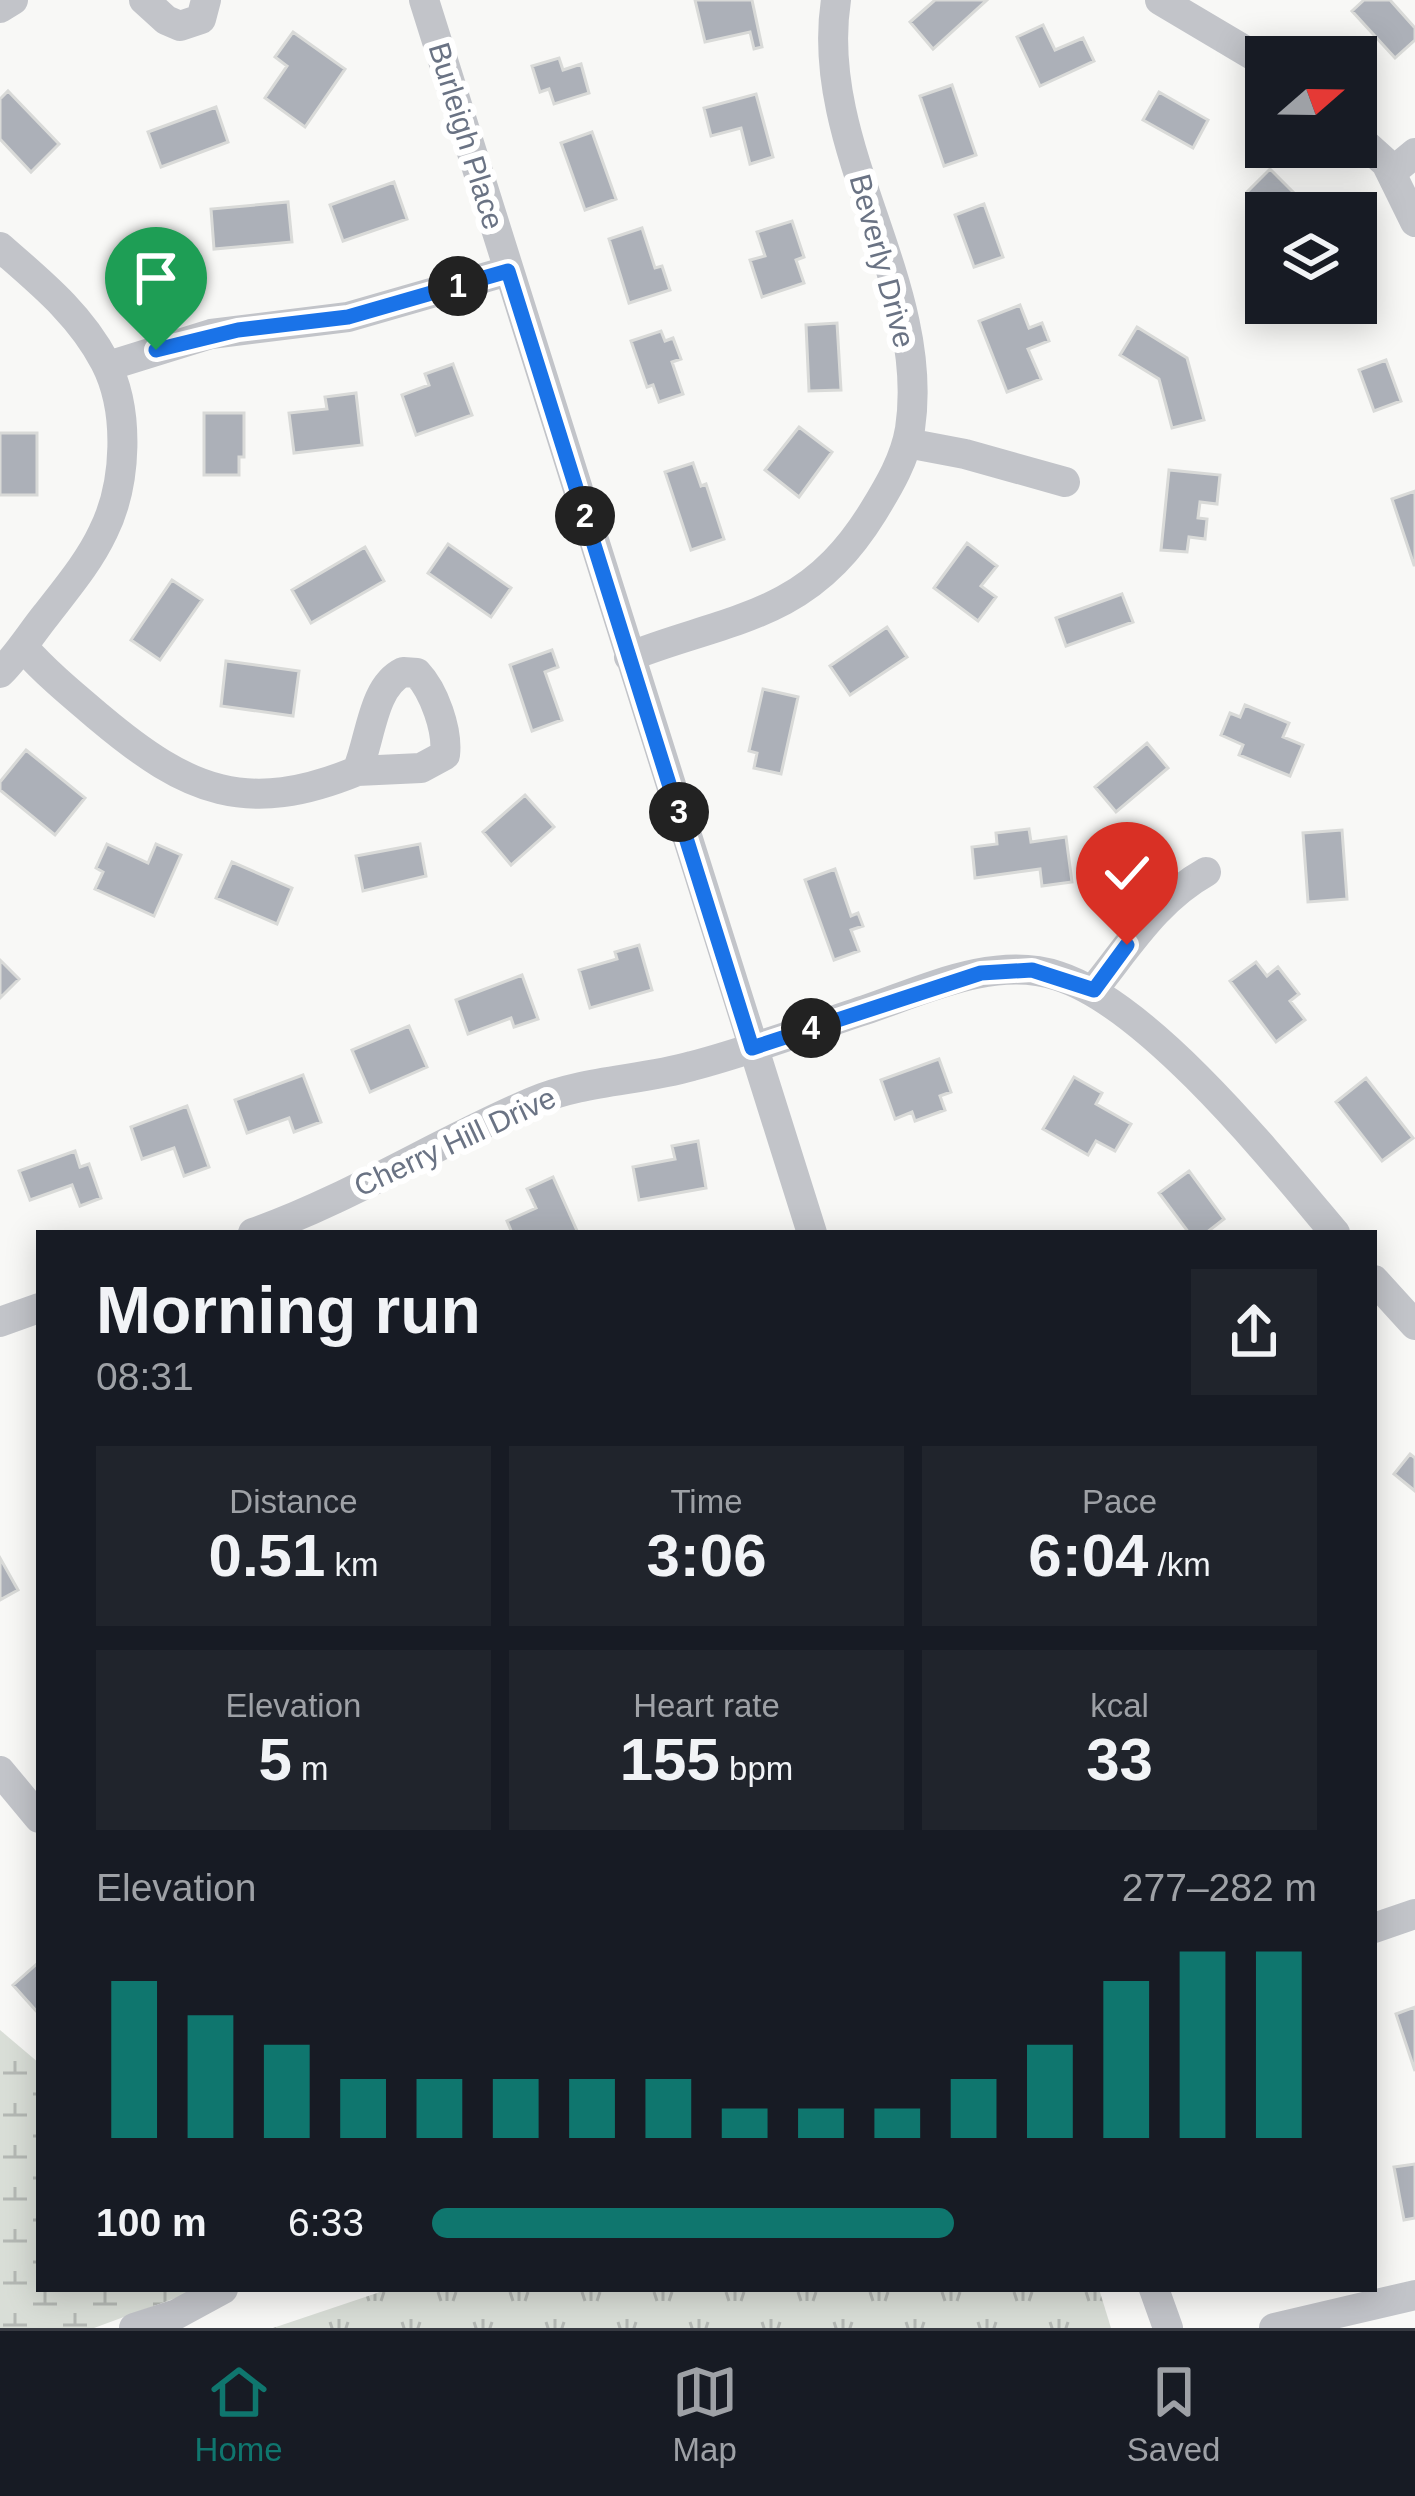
<!DOCTYPE html>
<html lang="en">
<head>
<meta charset="utf-8">
<style>
	body { margin:0; font-family:Helvetica,sans-serif; background:#20242c; color:#f1f3f6; height:100vh; display:flex; flex-direction:column; font-size:45px; white-space:nowrap }
	* { box-sizing:border-box; margin:0 }
	p { font-size:39px; color:#9ea1a6 }
	.icon { flex:none; width:66px; height:66px; fill:none; stroke:currentColor; stroke-width:2; stroke-linecap:round; stroke-linejoin:round }
	.map { position:relative; flex:1; overflow:hidden }
	.panel { position:absolute; left:36px; top:1230px; width:1341px; height:1062px; display:flex; flex-direction:column; background:#171b24; border-radius:0px; box-shadow:0 6px 30px #0003 }
	.panel>* { flex:none }
	.needle { width:78px; rotate:70deg }
	.fabs { position:absolute; left:1245px; top:36px; display:grid; gap:24px }
	.fabs a { display:grid; place-items:center; width:132px; height:132px; border-radius:0px; background:#171b24; box-shadow:0 6px 30px #0003; font-size:60px }
	.pin { position:absolute; display:grid; place-items:center; width:102px; height:102px; color:#fff; margin:-123px -51px; border-radius:50% 50% 50% 0; rotate:-45deg; box-shadow:0 0 12px #0007 }
	.pin .icon { rotate:45deg }
	.km { position:absolute; width:60px; height:60px; margin:-30px; border-radius:50%; background:#222; color:#fff; font-size:33px; line-height:60px; text-align:center }
	.round { display:grid; place-items:center; flex:none; width:126px; height:126px; border-radius:0px; background:#20242c }
	.overview { display:flex; align-items:center; justify-content:space-between; height:204px; padding:0 60px }
	h1 { font-size:66px; font-weight:700; line-height:90px }
	.metrics { display:grid; grid-template-columns:repeat(3,1fr); gap:18px; height:204px; padding:12px 60px }
	.metrics div { display:grid; align-content:center; border-radius:0px; background:#20242c; text-align:center }
	.metrics b { font-size:60px; font-weight:700 }
	.metrics small { font-size:33px; font-weight:400 }
	.metrics p { font-size:33px }
	.chart { height:336px; padding:24px 60px }
	.chart p { display:flex; justify-content:space-between }
	.chart svg { width:100%; height:216px; margin-top:12px; stroke:#0f766e; stroke-width:6 }
	ul { padding:0 60px; list-style:none; font-size:39px }
	li { display:grid; grid-template-columns:192px 144px 1fr; align-items:center; height:90px }
	li i { height:30px; border-radius:15px; background:#0f766e }
	.menu { display:flex; justify-content:space-around; align-items:center; height:168px; border-top:3px solid #363941; background:#171b24; font-size:33px; color:#9ea1a6 }
	.menu a { display:grid; justify-items:center; gap:6px }
	.menu .on { color:#0f766e }
	.map>svg:first-child { display:block }
	.grass { fill:url(#grass-tufts) }
	.wetland { fill:url(#wetland-marsh) }
	.building { fill:#acb0b8; stroke:#d9dad8; stroke-width:3 }
	.lines { fill:none; stroke-linecap:round; stroke-linejoin:round }
	.minor { stroke:#c2c4c9; stroke-width:30 }
	.route-casing { stroke:#fff; stroke-width:24 }
	.route { stroke:#1a73e8; stroke-width:15 }
	.labels { text-anchor:middle; stroke-width:12; stroke-linejoin:round; paint-order:stroke }
	.street-label { font-size:30px; fill:#6a7384; stroke:#fff }
</style>
</head>
<body>
<div class="map">
<svg width="1415" height="2328" viewBox="0 0 1415 2328">
	<defs>
		<pattern id="grass-tufts" width="24" height="20" patternUnits="userSpaceOnUse" patternTransform="scale(3)"><rect width="24" height="20" fill="#d9ded7"/><path d="M3 7l-1-3M5 7V3M7 7l1-3M15 17l-1-3M17 17v-4M19 17l1-3" fill="none" stroke="#b4b8b4"/></pattern>
		<pattern id="wetland-marsh" width="20" height="14" patternUnits="userSpaceOnUse" patternTransform="scale(3)"><rect width="20" height="14" fill="#d9ded7"/><path d="M1 5h8M5 5V1M11 12h8M15 12V8" fill="none" stroke="#b4b8b4"/></pattern>
	</defs>
	<rect width="100%" height="100%" fill="#f8f8f6"/>
	<path class="grass" d="M389,2289h710l12,39h-838z"/>
	<path class="wetland" d="M0,2030l39,33v226h161l-106,39h-94z"/>
	<path class="building" d="M695,0h57l10,47 -8,2 -4,-17 -45,10z
		M935,0h52l-54,49 -23,-27z
		M1364,0h26l25,28v12l-20,18 -43,-47z
		M1043,25l12,25 28,-12 11,23 -54,25 -23,-49z
		M293,32l52,37 -40,58 -40,-29 22,-32 -12,-9z
		M559,58l4,12 18,-6 8,29 -35,11 -5,-15 -9,3 -8,-26z
		M952,85l24,70 -32,11 -24,-70z
		M8,91l51,53 -28,28 -31,-33v-40z
		M1159,92l49,28 -15,28 -50,-28z
		M756,94l17,63 -23,7 -9,-36 -30,8 -7,-28z
		M216,107l12,35 -67,25 -13,-35z
		M592,132l24,67 -31,11 -24,-67z
		M1270,169l37,37 -7,7h-31l-22,-21z
		M394,182l13,37 -64,22 -13,-36z
		M288,202l4,40 -78,7 -3,-40z
		M984,204l19,53 -29,10 -19,-52z
		M792,221l12,36 -8,3 8,23 -42,14 -12,-37 15,-4 -8,-24z
		M642,228l13,40 7,-2 8,24 -41,13 -20,-64z
		M1356,271l15,33 -29,13 -6,-14h20z
		M1020,305l9,23 13,-5 7,18 -21,8 13,30 -34,13 -28,-71z
		M837,323l4,67 -32,1 -3,-66z
		M1137,327l50,31 17,62 -32,8 -13,-49 -39,-24z
		M661,331l4,10 8,-3 8,21 -9,3 11,32 -24,8 -6,-17 -6,2 -16,-46z
		M1386,360l15,41 -27,10 -15,-41z
		M453,364l19,51 -56,20 -14,-40 27,-10 -4,-11z
		M356,393l6,52 -68,8 -5,-40 38,-4 -2,-12z
		M204,413h40v44h-5v18h-35z
		M799,427l33,25 -33,45 -34,-27z
		M0,433h37v62h-37z
		M693,463l8,23 5,-2 18,55 -33,11 -26,-78z
		M1169,470l51,5 -3,29 -17,-2 -2,16 9,1 -2,20 -16,-2 -2,15 -26,-2z
		M1415,491v74h-1l-22,-66z
		M967,543l30,23 -16,20 15,11 -18,24 -44,-33z
		M448,544l63,44 -20,29 -63,-44z
		M365,547l19,34 -73,42 -19,-33z
		M172,580l30,20 -42,60 -29,-20z
		M1122,594l11,28 -67,24 -10,-28z
		M887,627l20,30 -57,38 -20,-29z
		M552,650l6,17 -13,5 17,48 -30,11 -22,-66z
		M226,661l73,10 -6,45 -72,-10z
		M763,689l35,8 -17,77 -27,-6 3,-15 -8,-2z
		M1245,705l44,18 -6,14 20,8 -13,31 -51,-21 4,-10 -22,-10 9,-22 10,4z
		M1147,743l21,25 -52,44 -21,-25z
		M26,750l59,48 -30,37 -55,-45v-8z
		M525,795l29,32 -43,38 -28,-33z
		M1029,829l2,13 35,-5 6,45 -30,4 -2,-17 -65,9 -3,-31 25,-3 -1,-11z
		M1342,830l5,69 -39,3 -5,-69z
		M107,844l41,19 8,-19 25,11 -27,61 -59,-27 8,-17 -7,-4z
		M420,844l6,32 -63,15 -7,-35z
		M232,862l60,26 -15,36 -61,-26z
		M835,869l16,47 7,-3 5,13 -12,4 8,21 -25,9 -29,-80z
		M639,945l13,45 -62,18 -11,-38 38,-11 -2,-7z
		M0,960l19,19 -19,19z
		M1256,962l11,14 11,-9 21,27 -9,7 15,19 -29,22 -46,-61z
		M522,975l16,44 -24,8 -3,-9 -43,16 -12,-34z
		M409,1026l18,41 -57,25 -18,-42z
		M939,1059l12,33 -11,4 5,14 -30,11 -3,-9 -17,7 -14,-39z
		M303,1075l18,47 -27,10 -5,-14 -42,15 -12,-33z
		M1074,1077l28,16 -6,11 35,20 -16,27 -19,-10 -8,14 -45,-26z
		M1366,1078l47,60 -31,23 -46,-59z
		M187,1106l22,61 -25,9 -10,-28 -32,11 -11,-32z
		M698,1141l8,47 -67,12 -6,-33 42,-8 -3,-13z
		M75,1151l5,16 9,-3 12,34 -21,8 -8,-21 -42,15 -11,-29z
		M1189,1171l35,48 -18,14h-17l-30,-40z
		M553,1177l25,56h-66l-5,-12 29,-13 -9,-19z
		M1410,1454l5,4v33l-21,-17z
		M0,1558l18,32 -18,10z
		M39,1962v52l-26,-29z
		M1415,2007v64l-19,-57z
		M1415,2164v54l-11,2 -10,-53z"/>
	<g class="lines">
		<path class="minor" d="M144,0l22,20 14,6 21,-7 5,-19
			M424,0l388,1233
			M1160,0l106,63
			M0,8l13,-8
			M1356,136l30,27 29,59
			M1392,172l23,-19
			M0,247c40,35 80,67 105,115 25,48 22,122 -2,170 -14,30 -37,57 -57,83 -16,20 -28,40 -46,58
			M108,366l103,-32 137,-17 160,-46
			M907,443l58,11 100,28
			M24,648c23,26 50,48 76,70 88,74 147,98 257,53
			M629,657c50,-21 107,-31 155,-57 39,-21 66,-51 89,-88 16,-26 32,-53 37,-83 22,-146 -97,-281 -74,-429
			M403,672l14,1c17,18 31,57 28,82l-24,13 -64,3c14,-32 15,-84 46,-99z
			M1093,990c35,-43 63,-90 113,-118
			M253,1233c97,-34 185,-91 279,-131 51,-22 108,-21 160,-36 58,-15 115,-37 173,-56 59,-20 130,-55 193,-34 91,29 214,182 277,257
			M1374,1280l41,45
			M0,1322l39,-14
			M0,1771l39,47
			M1374,1928l41,-14
			M1154,2289l14,39
			M134,2328l43,-14 46,-25
			M1274,2328l141,-33"/>
	</g>
	<g class="lines">
		<g class="route-casing">
			<path id="route" d="M156,350l82,-20 110,-13 160,-46 244,777 229,-75 51,-3 62,20 33,-45"/>
		</g>
		<use href="#route" class="route"/>
	</g>
	<g class="labels">
		<g class="street-label">
			<text transform="translate(466 136) rotate(73)" y="10">Burleigh Place</text>
			<text transform="translate(882 261) rotate(75)" y="10">Beverly Drive</text>
			<text transform="translate(455 1142) rotate(-25)" y="10">Cherry Hill Drive</text>
		</g>
	</g>
</svg>
<div class="fabs">
<a><svg class="needle" viewBox="-14 -14 28 28"><path d="M0-13l5 13h-10z" fill="#e53935"/><path d="M0 13l5-13h-10z" fill="#9ea1a6"/></svg></a>
<a><svg class="icon" aria-label="layers" viewBox="0 0 24 24"><path d="M12 4l9 5-9 5-9-5zM3 14l9 5 9-5"/></svg></a>
</div>
<div class="pin" style="left:156px;top:350px;background:#1e9e55"><svg class="icon" aria-label="arrive" viewBox="0 0 24 24"><path d="M6 21V4h12l-3 4 3 4H6"/></svg></div>
<div class="pin" style="left:1127px;top:945px;background:#d93025"><svg class="icon" aria-label="check" viewBox="0 0 24 24"><path d="M5 12l5 5 9-10"/></svg></div>
<b class="km" style="left:458px;top:286px">1</b>
<b class="km" style="left:585px;top:516px">2</b>
<b class="km" style="left:679px;top:812px">3</b>
<b class="km" style="left:811px;top:1028px">4</b>
<section class="panel">
<div class="overview"><div><h1>Morning run</h1><p>08:31</p></div><a class="round"><svg class="icon" aria-label="share" viewBox="0 0 24 24"><path d="M12 15V3M7 8l5-5 5 5M5 13v7h14v-7"/></svg></a></div>
<div class="metrics">
<div><p>Distance</p><b>0.51<small> km</small></b></div>
<div><p>Time</p><b>3:06</b></div>
<div><p>Pace</p><b>6:04<small> /km</small></b></div>
</div>
<div class="metrics">
<div><p>Elevation</p><b>5<small> m</small></b></div>
<div><p>Heart rate</p><b>155<small> bpm</small></b></div>
<div><p>kcal</p><b>33</b></div>
</div>
<div class="chart"><p><span>Elevation</span>277–282 m</p>
<svg viewBox="0 0 160 44" preserveAspectRatio="none"><path d="M5 44V12M15 44V19M25 44V25M35 44V32M45 44V32M55 44V32M65 44V32M75 44V32M85 44V38M95 44V38M105 44V38M115 44V32M125 44V25M135 44V12M145 44V6M155 44V6"/></svg>
</div>
<ul>
<li><b>100 m</b>6:33<i style="width:59%"></i></li>
</ul>
</section>
</div>
<nav class="menu">
<a class="on"><svg class="icon" aria-label="home" viewBox="0 0 24 24"><path d="M3 11l9-7 9 7M6 9v11h12V9"/></svg>Home</a>
<a><svg class="icon" aria-label="map" viewBox="0 0 24 24"><path d="M3 6l6-2 6 2 6-2v14l-6 2-6-2-6 2zM9 4v14M15 6v14"/></svg>Map</a>
<a><svg class="icon" aria-label="saved" viewBox="0 0 24 24"><path d="M7 4h10v16l-5-4-5 4z"/></svg>Saved</a>
</nav>
</body>
</html>
